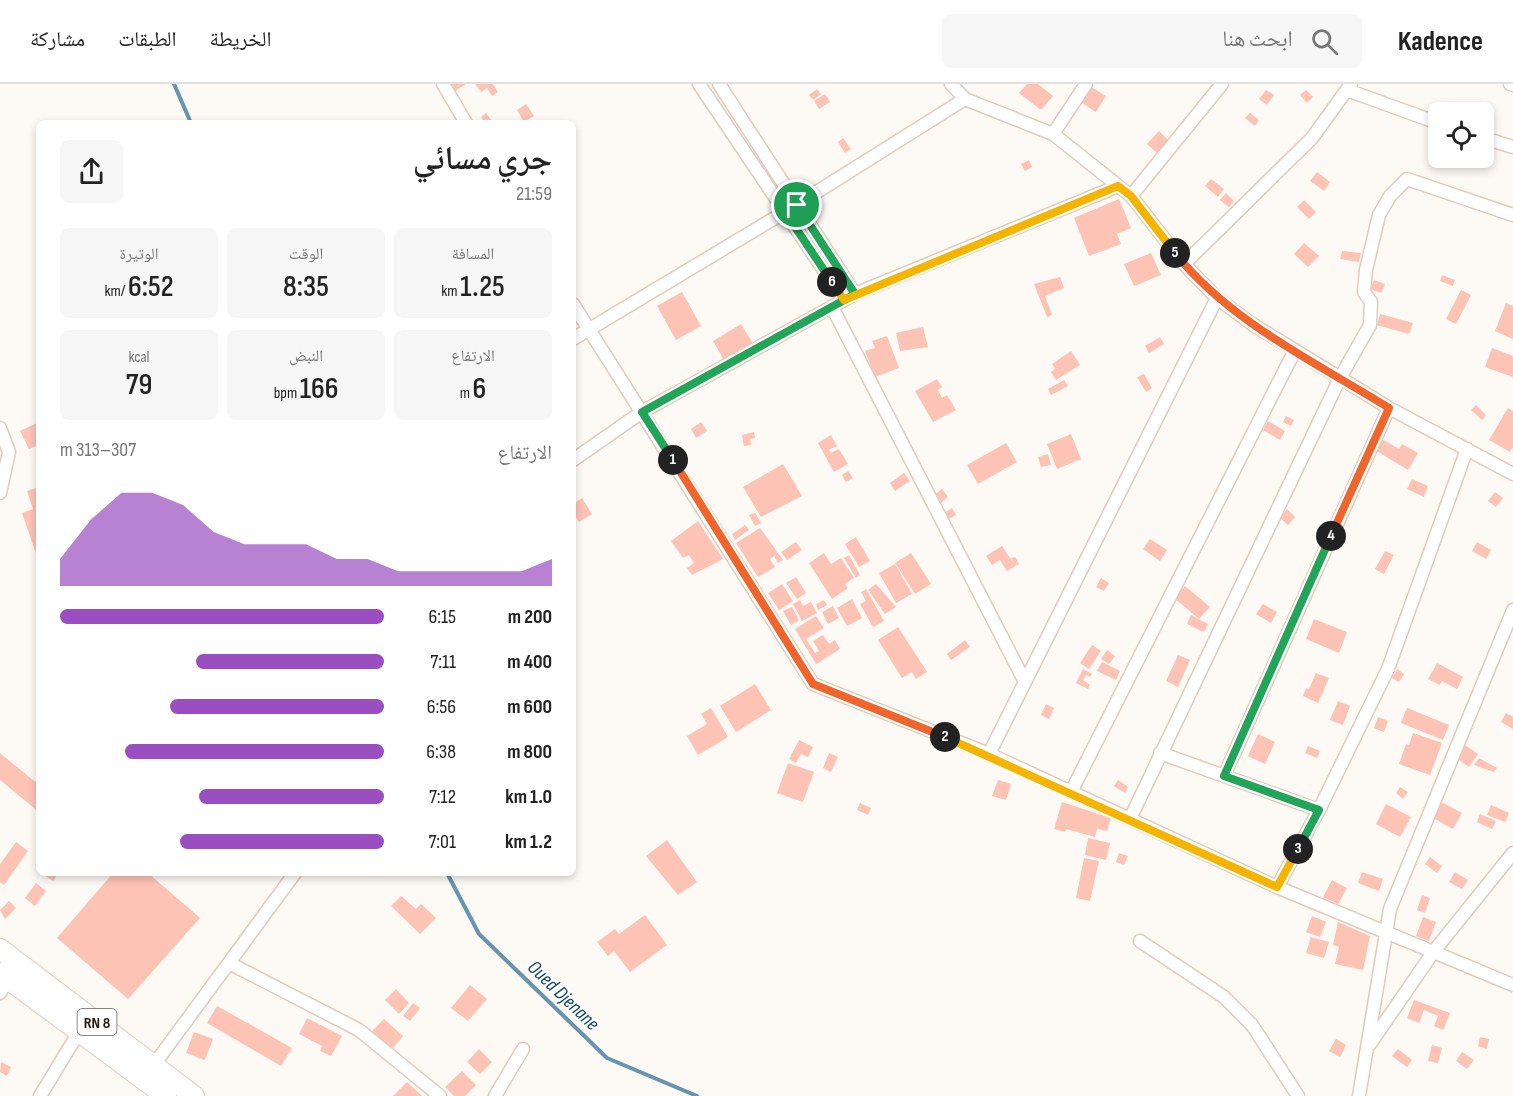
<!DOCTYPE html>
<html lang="ar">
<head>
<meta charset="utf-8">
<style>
	body { margin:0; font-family:"Sofia Sans Condensed","Noto Naskh Arabic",sans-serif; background:#f6f6f6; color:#222; direction:rtl; height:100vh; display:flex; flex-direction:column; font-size:22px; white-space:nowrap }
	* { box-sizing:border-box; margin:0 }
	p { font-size:20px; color:#767676 }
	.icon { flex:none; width:33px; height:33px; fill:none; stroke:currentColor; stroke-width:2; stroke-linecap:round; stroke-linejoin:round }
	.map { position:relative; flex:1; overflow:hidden; direction:ltr }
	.details { position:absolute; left:36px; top:36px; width:540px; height:756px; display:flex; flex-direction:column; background:#fff; border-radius:9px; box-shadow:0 3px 9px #0003; direction:rtl }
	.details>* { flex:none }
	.fabs { position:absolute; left:1428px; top:18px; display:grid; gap:12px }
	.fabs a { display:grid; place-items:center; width:66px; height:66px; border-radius:9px; background:#fff; box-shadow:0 3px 9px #0003; font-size:30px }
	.pin { position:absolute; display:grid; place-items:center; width:51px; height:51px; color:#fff; margin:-26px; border:3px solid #fff; border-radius:50%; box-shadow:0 2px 6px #0007 }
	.km { position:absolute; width:30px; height:30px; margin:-15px; border-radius:50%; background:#222; color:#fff; font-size:16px; line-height:30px; text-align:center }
	.round { display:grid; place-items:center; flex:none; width:63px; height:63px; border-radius:9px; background:#f6f6f6 }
	.summary { display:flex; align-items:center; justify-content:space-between; height:102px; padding:0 24px }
	h1 { font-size:33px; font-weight:600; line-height:45px }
	.figures { display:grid; grid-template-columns:repeat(3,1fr); gap:9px; height:102px; padding:6px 24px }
	.figures div { display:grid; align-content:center; border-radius:9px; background:#f6f6f6; text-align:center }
	.figures b { font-size:30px; font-weight:600 }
	.figures small { font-size:16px; font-weight:400 }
	.figures p { font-size:16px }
	.chart { height:168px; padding:12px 24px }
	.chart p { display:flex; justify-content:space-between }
	.chart svg { width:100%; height:108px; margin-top:6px; fill:#9b4ec0; opacity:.7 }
	ul { padding:0 24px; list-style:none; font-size:20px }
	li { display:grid; grid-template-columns:96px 72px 1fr; align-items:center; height:45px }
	li i { height:15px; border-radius:8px; background:#9b4ec0 }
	header { display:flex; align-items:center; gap:36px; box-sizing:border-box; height:84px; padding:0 30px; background:#fff; border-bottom:2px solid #e0e0e0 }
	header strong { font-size:28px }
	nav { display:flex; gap:33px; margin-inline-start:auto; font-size:21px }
	.search { width:420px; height:54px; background:#f6f6f6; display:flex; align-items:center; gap:15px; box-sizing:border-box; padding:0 21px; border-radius:9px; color:#767676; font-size:22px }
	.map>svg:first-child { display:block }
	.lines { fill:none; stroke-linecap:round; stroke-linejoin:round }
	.stream { stroke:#6794ae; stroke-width:4 }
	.building { fill:#fdc3b5 }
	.minor-casing { stroke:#e0cbbc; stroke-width:15 }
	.primary-casing { stroke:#e0cbbc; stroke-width:22 }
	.minor { stroke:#fff; stroke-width:12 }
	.primary { stroke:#fff; stroke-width:20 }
	.split-1-casing { stroke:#fff; stroke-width:12 }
	.split-2-casing { stroke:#fff; stroke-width:12 }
	.split-3-casing { stroke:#fff; stroke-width:12 }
	.split-4-casing { stroke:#fff; stroke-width:12 }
	.split-5-casing { stroke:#fff; stroke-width:12 }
	.split-6-casing { stroke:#fff; stroke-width:12 }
	.split-7-casing { stroke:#fff; stroke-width:12 }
	.split-1 { stroke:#22a559; stroke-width:8 }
	.split-2 { stroke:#f0652b; stroke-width:8 }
	.split-3 { stroke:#f5b400; stroke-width:8 }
	.split-4 { stroke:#22a559; stroke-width:8 }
	.split-5 { stroke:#f0652b; stroke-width:8 }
	.split-6 { stroke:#f5b400; stroke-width:8 }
	.split-7 { stroke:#22a559; stroke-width:8 }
	.labels { text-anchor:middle; stroke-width:5; stroke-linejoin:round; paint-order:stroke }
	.shield { fill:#fff; stroke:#645f5b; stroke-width:1.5 }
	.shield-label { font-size:16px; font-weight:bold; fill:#221a15 }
	.water-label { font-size:20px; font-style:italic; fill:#124862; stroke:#fff }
</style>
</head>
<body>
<header>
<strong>Kadence</strong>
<div class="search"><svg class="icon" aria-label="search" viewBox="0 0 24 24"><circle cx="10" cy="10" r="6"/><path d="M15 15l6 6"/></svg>ابحث هنا</div>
<nav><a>الخريطة</a><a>الطبقات</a><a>مشاركة</a></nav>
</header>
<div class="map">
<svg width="1513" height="1012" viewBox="0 0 1513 1012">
	<rect width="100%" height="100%" fill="#fdf9f5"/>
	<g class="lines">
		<path class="stream" d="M174,0l17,39
			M447,789l32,61 128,124 90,38"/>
	</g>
	<path class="building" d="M450,0h16l-14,9 -5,-7z
		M475,0h18l5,8 -6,4 -5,-8 -6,4z
		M1027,0h11l15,12 -12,14 -22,-17z
		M1088,1l18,11 -10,16 -18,-12z
		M817,5l4,5 -8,6 -4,-5z
		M1266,6l8,5 -7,10 -8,-6z
		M1306,6l7,7 -6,6 -7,-8z
		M825,10l5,8 -11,7 -5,-8z
		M526,20l8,12 -10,6 -7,-12z
		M486,29l5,7 -6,3 -4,-6z
		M1250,29l9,7 -4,6 -10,-8z
		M1159,47l9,9 -11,13 -10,-9z
		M843,54l8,11 -6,4 -7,-11z
		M1029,76l3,7 -7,4 -4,-7z
		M1317,88l13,10 -6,9 -14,-10z
		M1211,95l13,10 -6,8 -13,-11z
		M1226,109l8,8 -5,6 -9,-7z
		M1119,115l12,29 -14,6 4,10 -32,12 -15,-38z
		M1304,116l12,12 -7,7 -12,-12z
		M1304,159l15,13 -11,11 -14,-13z
		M1342,167l19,2 -2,9 -19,-3z
		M1151,169l10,22 -27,11 -10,-22z
		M1442,191l13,5 -2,6 -13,-5z
		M1060,193l4,11 -19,8 7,19 -5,2 -13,-33z
		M1374,196l11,4 -4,9 -11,-4z
		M1461,206l10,5 -15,29 -10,-5z
		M682,208l19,34 -25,14 -19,-34z
		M1506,219l7,3v33l-18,-8z
		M1380,230l33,9 -4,11 -32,-9z
		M741,240l14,23 -28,18 -14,-24z
		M923,243l5,20 -28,4 -4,-18z
		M887,252l12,32 -24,9 -10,-26 10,-3 -3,-7z
		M1160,253l4,7 -15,9 -4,-7z
		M1492,264l21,8v21l-28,-10z
		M1071,267l9,14 -24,15 -5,-8 4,-3 -3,-5z
		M1144,290l8,14 -6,4 -9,-15z
		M937,295l5,8 -4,3 4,8 5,-3 9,15 -23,12 -18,-31z
		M1064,296l4,6 -17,9 -3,-6z
		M1476,321l10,10 -4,5 -11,-10z
		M1508,324l5,3v36l-3,5 -21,-12z
		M1286,332l8,4 -3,6 -8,-4z
		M1268,337l17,10 -5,9 -17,-10z
		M39,338v23l-10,4 -9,-18z
		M701,338l6,9 -11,7 -5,-9z
		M754,348l1,6 -5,1 1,6 -7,1 -2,-11z
		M1071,350l10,25 -24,10 -10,-25z
		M831,351l6,11 -8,4 2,3 8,-4 9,15 -14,8 -16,-29z
		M1382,355l17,10 3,-5 16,9 -10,17 -33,-20z
		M1006,359l11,19 -39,22 -11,-19z
		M1048,370l3,11 -10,2 -3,-10z
		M783,380l19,32 -41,21 -18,-30z
		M848,387l5,7 -7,4 -4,-7z
		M904,389l6,8 -15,10 -5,-8z
		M1412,395l16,7 -4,11 -17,-8z
		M39,403v75l-17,-49 11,-4 -6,-18z
		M942,405l6,8 -10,8 -6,-8z
		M1495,408l8,6 -7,9 -8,-6z
		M582,414l10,16 -13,8 -6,-9v-9z
		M952,424l4,7 -9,5 -4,-6z
		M1287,425l8,8 -7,8 -8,-7z
		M755,429l6,10 -6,3 -6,-11z
		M698,437l25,38 -31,16 -5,-7 7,-5 -5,-8 -6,3 -12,-17z
		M745,441l4,5 -14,10 -3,-6z
		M760,444l23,32 -5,3 -4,-7 -4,3 5,8 -17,10 -22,-34z
		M856,453l14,24 -11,6 -14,-23z
		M1150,455l17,11 -7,11 -17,-12z
		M796,458l6,8 -15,10 -6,-8z
		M1477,458l14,8 -5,9 -14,-8z
		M1002,462l12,18 -3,-6 4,-1 4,7 -12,7 -7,-11 -8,5 -6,-9z
		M1385,467l9,4 -10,19 -9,-5z
		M824,469l7,11 10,-6 13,20 -9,6 3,4 -16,11 -23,-36z
		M911,469l20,31 -16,10 -20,-31z
		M849,471l11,20 -4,3 -12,-20z
		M895,480l17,30 -16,9 -17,-30z
		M796,493l10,16 -9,6 -11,-16z
		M1101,494l8,5 -5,8 -8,-4z
		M782,500l11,17 -14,9 -11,-17z
		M876,500l20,23 -11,7 -17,-24z
		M1185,502l25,21 -11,12 -25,-21z
		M866,505l18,32 -11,6 -13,-23 6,-3 -5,-9z
		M852,515l10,19 -15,8 -10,-18z
		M800,516l3,6 8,-4 6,11 -15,8 -9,-17z
		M824,516l3,5 -9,5 -2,-6z
		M1263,520l14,8 -6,11 -15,-9z
		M833,522l6,12 -11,6 -6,-12z
		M792,523l7,13 -8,5 -8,-14z
		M1191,531l17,9 -4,8 -17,-8z
		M816,532l8,12 -18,11 9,14 4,-2 -6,-10 10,-6 6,9 6,-4 5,9 -24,15 -21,-35z
		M1314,535l33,13 -8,21 -33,-14z
		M898,543l29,45 -11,7 -4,-7 -10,6 -24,-38z
		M965,556l5,7 -19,13 -4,-6z
		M1092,561l9,6 -12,18 -9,-6z
		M1107,566l8,6 -6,8 -8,-5z
		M1178,571l12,5 -12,27 -12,-6z
		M1102,578l18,9 -4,9 -19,-9z
		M1437,579l26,14 -6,12 -15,-8 -2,4 -12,-6z
		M1083,585l9,5 -2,3 -4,-2 -3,5 7,5 -2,4 -12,-6z
		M1397,585l7,5 -5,8 -7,-4z
		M1316,589l13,5 -11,25 -15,-7 3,-8 3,1z
		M755,600l16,26 -35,22 -16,-26z
		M1338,617l12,5 -7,19 -13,-5z
		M1046,620l8,4 -5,11 -8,-4z
		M711,624l17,29 -30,18 -11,-19 20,-12 -6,-10z
		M1407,624l42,17 -6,15 -42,-17z
		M1506,629l7,4v12l-12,-7z
		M1378,633l10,4 -4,11 -10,-4z
		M1413,649l29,10 -12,32 -31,-11 7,-20 3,1z
		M1258,650l17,8 -10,22 -17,-8z
		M799,656l14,7 -5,10 -7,-3 -5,9 -7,-4z
		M1465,661l13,9 -9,13 -13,-9z
		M1308,662l12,5 -3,7 -12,-5z
		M0,669l39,32v27l-39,-32z
		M829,669l9,4 -7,15 -8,-4z
		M1479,674l18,10 -3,4 -20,-7z
		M788,679l26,9 -11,30 -26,-9z
		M998,696l13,4 -5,16 -14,-4z
		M1118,696l10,7 -3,6 -11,-7z
		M1400,703l8,5 -5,7 -7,-6z
		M1062,718l49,16 -4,13 -10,-2 -2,8 -29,-8 -1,3 -11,-3z
		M1441,718l21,11 -9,16 -20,-11z
		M860,719l11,5 -3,7 -11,-5z
		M1386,720l25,13 -11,20 -24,-13z
		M1491,721l18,8 -4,9 -18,-7z
		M1480,730l16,7 -4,8 -15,-7z
		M1088,754l22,5 -4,17 -21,-5z
		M667,756l30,42 -19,13 -32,-39z
		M16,758l12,9 -24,34 -4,-3v-18z
		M1119,769l9,3 -4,9 -8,-3z
		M1430,773l12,9 -5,7 -12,-9z
		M1084,774l15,3 -9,40 -14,-3z
		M1362,788l21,7 -4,12 -21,-8z
		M1455,788l13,8 -6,9 -13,-7z
		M41,789h18l-6,8z
		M113,789h35l52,45 -72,81 -71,-61z
		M1332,796l15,8 -9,16 -15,-7z
		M36,799l10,8 -11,15 -10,-8z
		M1422,811l8,3 -5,15 -8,-3z
		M401,812l15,13 5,-5 15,14 -16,16 -29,-28z
		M9,817l7,7 -11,11 -5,-9z
		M645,831l22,30 -37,27 -16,-21 -6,5 -11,-14 18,-13 4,5z
		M1312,832l14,6 -6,15 -14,-5z
		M1423,833l13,5 -7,19 -13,-5z
		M1338,838l32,14 -7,34 -28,-6 4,-17 -6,-2z
		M1311,853l18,5 -5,16 -18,-5z
		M470,901l17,14 -19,22 -17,-13z
		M396,905l13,14 -10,11 -14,-14z
		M1414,916l36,13 -7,17 -9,-4 4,-10 -14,-6 -5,13 -12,-5z
		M413,919l7,5 -10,13 -7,-5z
		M217,922l75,42 -11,18 -74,-43z
		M307,934l35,18 -11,20 -11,-5 2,-5 -23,-12z
		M384,935l19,17 -11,13 -20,-18z
		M194,948l19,7 -8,21 -19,-7z
		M1480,953l9,2 -2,10 -9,-3z
		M1336,955l10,6 -6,12 -11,-6z
		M1432,961l10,3 -4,15 -10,-2z
		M479,965l13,13 -12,12 -13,-12z
		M1398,965l14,11 -5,7 -15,-11z
		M1462,968l12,8 -7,9 -11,-8z
		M1,978l10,5 -4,9 -7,-4z
		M462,987l14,14 -11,11h-11l-9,-9z
		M407,998l15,14h-29z"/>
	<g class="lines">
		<g class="minor-casing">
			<path id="minor" d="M443,0l23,39
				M699,0l145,216
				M719,0l136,210
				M951,0l14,15 88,35 78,62 53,68 33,34 35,26 137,84 124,66
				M1510,0l3,1
				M1347,6l91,33
				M1053,50l33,-50
				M1484,54l29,9
				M1131,112l91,-112
				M1184,180l128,-126 39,-54
				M573,220l240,380 176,70 288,133 236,98
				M832,223l193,375
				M573,255l212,-127 180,-113
				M0,344l9,24 -9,41
				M573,376l69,-48 213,-118 263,-108
				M1160,669l159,57
				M989,670l228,-456
				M1224,692l165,-368
				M1071,708l224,-442
				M1130,735l210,-441 30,-53 1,-23 -7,-10 2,-22 13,-55 11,-19 17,-17 106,36
				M1277,803l42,-77 69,-141 79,-220
				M1140,857l84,56 28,28 46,71
				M229,879l130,67 81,66
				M0,909l8,-14
				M1370,960l64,-93 79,-98
				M153,982l142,-193
				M40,1012l42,-69
				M495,1012l28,-47
				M1359,1012l31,-187 123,-299"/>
		</g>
		<g class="primary-casing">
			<path id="primary" d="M0,865l194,147
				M0,889l166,123"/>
		</g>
		<use href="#minor" class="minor"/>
		<use href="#primary" class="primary"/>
	</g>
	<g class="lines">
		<g class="split-1-casing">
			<path id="split-1" d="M673,376l-31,-48 213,-118 -58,-89"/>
		</g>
		<g class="split-2-casing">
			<path id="split-2" d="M673,376l140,224 132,53"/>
		</g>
		<g class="split-3-casing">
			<path id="split-3" d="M945,653l332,150 21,-38"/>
		</g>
		<g class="split-4-casing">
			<path id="split-4" d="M1298,765l21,-39 -95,-34 107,-240"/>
		</g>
		<g class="split-5-casing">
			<path id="split-5" d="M1175,169c55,69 140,109 214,155l-58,128"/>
		</g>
		<g class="split-6-casing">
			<path id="split-6" d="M832,198l12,18 274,-114 13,10 44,57"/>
		</g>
		<g class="split-7-casing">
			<path id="split-7" d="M797,121l-12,7 47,70"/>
		</g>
		<use href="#split-1" class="split-1"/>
		<use href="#split-2" class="split-2"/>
		<use href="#split-3" class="split-3"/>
		<use href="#split-4" class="split-4"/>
		<use href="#split-5" class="split-5"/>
		<use href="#split-6" class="split-6"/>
		<use href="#split-7" class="split-7"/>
	</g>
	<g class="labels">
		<rect class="shield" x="77.5" y="925" width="39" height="26" rx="4.5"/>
		<g class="shield-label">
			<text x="97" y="944">RN 8</text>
		</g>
		<g class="water-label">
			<text transform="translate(564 911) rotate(44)" y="7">Oued Djenane</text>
		</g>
	</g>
</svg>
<div class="fabs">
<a><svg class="icon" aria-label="locate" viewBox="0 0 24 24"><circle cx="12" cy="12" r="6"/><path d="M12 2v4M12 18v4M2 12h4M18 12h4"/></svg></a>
</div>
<div class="pin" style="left:797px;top:121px;background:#1e9e55"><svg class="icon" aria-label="arrive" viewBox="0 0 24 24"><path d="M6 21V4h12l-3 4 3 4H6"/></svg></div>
<b class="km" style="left:673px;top:376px">1</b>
<b class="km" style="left:945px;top:653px">2</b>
<b class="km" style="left:1298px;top:765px">3</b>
<b class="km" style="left:1331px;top:452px">4</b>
<b class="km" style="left:1175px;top:169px">5</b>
<b class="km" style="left:832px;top:198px">6</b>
<section class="details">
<div class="summary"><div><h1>جري مسائي</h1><p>21:59</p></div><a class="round"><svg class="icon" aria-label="share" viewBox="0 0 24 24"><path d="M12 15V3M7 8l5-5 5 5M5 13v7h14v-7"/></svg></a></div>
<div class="figures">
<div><p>المسافة</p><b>1.25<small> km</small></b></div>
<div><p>الوقت</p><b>8:35</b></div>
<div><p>الوتيرة</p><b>6:52<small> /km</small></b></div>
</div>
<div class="figures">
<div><p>الارتفاع</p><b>6<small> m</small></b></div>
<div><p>النبض</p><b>166<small> bpm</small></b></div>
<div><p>kcal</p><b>79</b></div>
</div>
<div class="chart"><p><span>الارتفاع</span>307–313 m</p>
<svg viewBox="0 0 160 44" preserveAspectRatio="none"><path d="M0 44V33L10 17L20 6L30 6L40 11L50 22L60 27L70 27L80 27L90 33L100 33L110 38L120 38L130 38L140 38L150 38L160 33V44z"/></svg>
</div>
<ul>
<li><b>200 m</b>6:15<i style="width:100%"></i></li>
<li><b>400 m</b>7:11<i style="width:58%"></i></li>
<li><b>600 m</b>6:56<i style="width:66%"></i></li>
<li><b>800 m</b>6:38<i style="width:80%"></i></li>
<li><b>1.0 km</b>7:12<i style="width:57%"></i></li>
<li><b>1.2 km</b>7:01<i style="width:63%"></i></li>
</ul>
</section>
</div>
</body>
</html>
